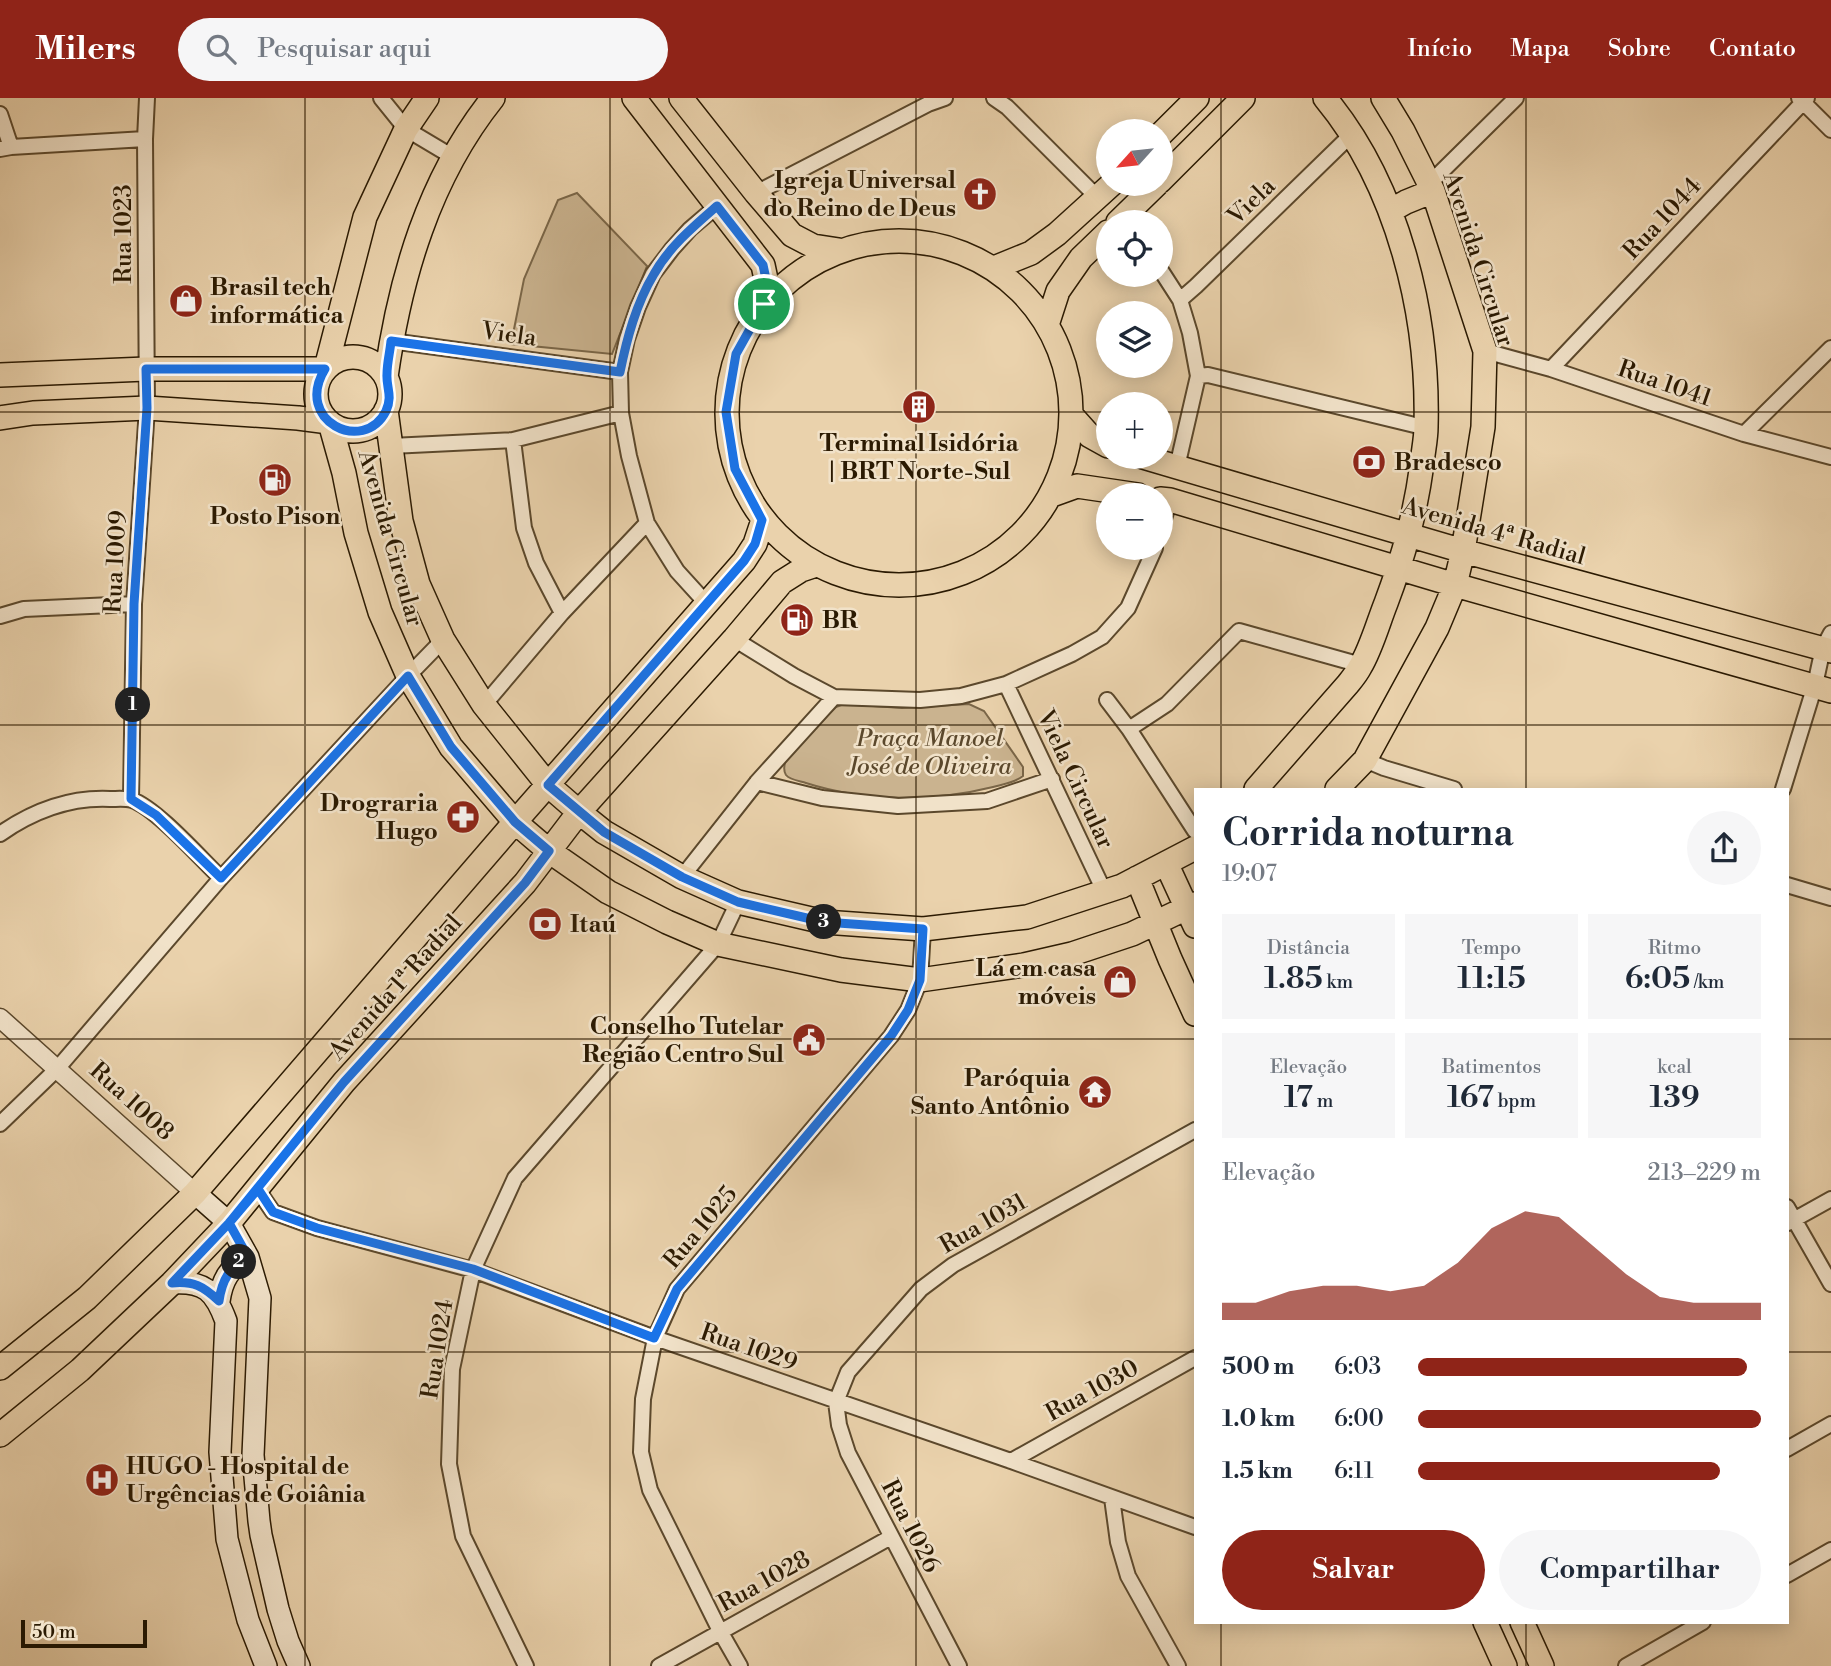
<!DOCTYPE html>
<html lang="pt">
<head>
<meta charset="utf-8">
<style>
	body { margin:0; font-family:"Libre Bodoni",serif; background:#f6f6f7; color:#1f2937; height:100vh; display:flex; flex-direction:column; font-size:26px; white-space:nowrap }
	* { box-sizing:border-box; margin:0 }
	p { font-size:23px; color:#747a83 }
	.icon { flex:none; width:38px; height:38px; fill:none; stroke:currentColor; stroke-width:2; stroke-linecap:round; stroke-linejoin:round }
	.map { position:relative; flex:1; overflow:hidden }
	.sheet { position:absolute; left:1194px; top:690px; width:595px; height:836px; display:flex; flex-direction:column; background:#fff; border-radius:0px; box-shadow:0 4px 18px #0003 }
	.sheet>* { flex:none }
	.needle { width:46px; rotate:243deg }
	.tools { position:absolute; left:1096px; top:21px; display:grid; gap:14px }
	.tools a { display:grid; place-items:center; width:77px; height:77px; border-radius:50%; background:#fff; box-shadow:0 4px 18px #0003; font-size:35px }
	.scale { position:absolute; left:21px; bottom:18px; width:126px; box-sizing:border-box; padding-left:7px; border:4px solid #2b1a02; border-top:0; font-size:19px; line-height:24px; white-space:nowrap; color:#2b1a02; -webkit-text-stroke:5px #f1e2c9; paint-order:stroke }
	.pin { position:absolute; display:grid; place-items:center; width:60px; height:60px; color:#fff; margin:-30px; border:4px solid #fff; border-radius:50%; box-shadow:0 2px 7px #0007 }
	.km { position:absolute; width:35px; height:35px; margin:-18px; border-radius:50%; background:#222; color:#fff; font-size:19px; line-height:35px; text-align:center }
	.round { display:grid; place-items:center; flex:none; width:74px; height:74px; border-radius:37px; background:#f6f6f7 }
	.summary { display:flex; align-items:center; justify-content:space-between; height:119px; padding:0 28px }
	h1 { font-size:38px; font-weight:600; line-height:52px }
	.figures { display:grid; grid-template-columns:repeat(3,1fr); gap:10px; height:119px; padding:7px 28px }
	.figures div { display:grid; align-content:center; border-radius:0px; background:#f6f6f7; text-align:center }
	.figures b { font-size:30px; font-weight:600 }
	.figures small { font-size:19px; font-weight:400 }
	.figures p { font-size:19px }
	.chart { height:196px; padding:14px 28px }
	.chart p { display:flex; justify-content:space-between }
	.chart svg { width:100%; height:126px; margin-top:7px; fill:#8f2418; opacity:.7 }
	.cta { display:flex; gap:14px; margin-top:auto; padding:14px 28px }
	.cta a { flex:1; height:80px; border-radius:42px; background:#8f2418; color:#fff; font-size:28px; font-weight:600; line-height:80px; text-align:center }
	.cta a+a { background:#f6f6f7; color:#1f2937 }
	ul { padding:0 28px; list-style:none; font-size:23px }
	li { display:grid; grid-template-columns:112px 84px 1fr; align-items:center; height:52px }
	li i { height:18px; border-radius:9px; background:#8f2418 }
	header { display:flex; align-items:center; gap:42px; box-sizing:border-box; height:98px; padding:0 35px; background:#8f2418; color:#fff }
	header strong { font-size:33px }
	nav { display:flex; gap:38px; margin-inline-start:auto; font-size:24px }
	.search { width:490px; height:63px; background:#f6f6f7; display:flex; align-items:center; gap:18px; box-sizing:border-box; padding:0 24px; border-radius:38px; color:#747a83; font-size:26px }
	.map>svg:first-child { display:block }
	.green { fill:#cab38f; stroke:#7a6648; stroke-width:2 }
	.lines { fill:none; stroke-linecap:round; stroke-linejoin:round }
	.minor-casing { stroke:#5b482c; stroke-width:18 }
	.tertiary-casing { stroke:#5b482c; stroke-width:21 }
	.secondary-casing { stroke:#2b1a02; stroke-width:24 }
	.primary-casing { stroke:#2b1a02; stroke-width:26 }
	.minor { stroke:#f1e2c9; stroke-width:14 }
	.tertiary { stroke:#f1e2c9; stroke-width:18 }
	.secondary { stroke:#f1e2c9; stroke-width:21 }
	.primary { stroke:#ead2ac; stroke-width:23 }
	.route-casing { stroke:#fff; stroke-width:14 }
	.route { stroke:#1a73e8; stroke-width:9 }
	.grid { fill:none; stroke:#2b1a02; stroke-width:2; stroke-opacity:0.55 }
	.labels { text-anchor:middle; stroke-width:5; stroke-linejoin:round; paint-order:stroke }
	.poi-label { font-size:24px; font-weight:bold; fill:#2b1a02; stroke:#f1e2c9; text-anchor:end }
	.street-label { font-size:24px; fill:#2b1a02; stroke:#f1e2c9 }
	.park-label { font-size:24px; font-style:italic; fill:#5b482c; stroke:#f1e2c9 }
</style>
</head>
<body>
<header>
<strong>Milers</strong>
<div class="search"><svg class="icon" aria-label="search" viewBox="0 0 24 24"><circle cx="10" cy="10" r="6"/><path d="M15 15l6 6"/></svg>Pesquisar aqui</div>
<nav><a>Início</a><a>Mapa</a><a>Sobre</a><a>Contato</a></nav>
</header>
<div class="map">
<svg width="1831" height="1568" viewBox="0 0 1831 1568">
	<rect width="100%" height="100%" fill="#ead2ac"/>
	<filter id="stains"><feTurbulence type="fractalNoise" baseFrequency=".00286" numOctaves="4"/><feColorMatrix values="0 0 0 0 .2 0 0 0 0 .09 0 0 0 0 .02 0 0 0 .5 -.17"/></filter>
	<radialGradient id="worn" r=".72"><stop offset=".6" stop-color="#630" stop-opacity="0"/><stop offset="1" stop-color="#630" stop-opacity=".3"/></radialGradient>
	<path class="green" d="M577,95l70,73 -35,88 -101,-10 13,-65 34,-79z
		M844,606l58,4 67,-4 15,7 39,56v9c-9,7 -19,8 -30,11 -60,15 -128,15 -187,-4 -6,-2 -16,-3 -20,-8 -3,-5 -2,-10 0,-15l43,-46 7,-7z"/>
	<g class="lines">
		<g class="minor-casing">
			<path id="minor" d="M381,0l25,31 47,28
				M994,0l13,9 91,91
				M1799,0l32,32
				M0,16l11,33
				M0,51l11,-2 134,-8
				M1430,85l86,-85
				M756,95l172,-89 17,-6
				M1160,171l20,31 10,33 8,43 -21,91
				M1180,202l16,-14 156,-152
				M391,243l229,31
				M1485,253l66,18 193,65 87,23
				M1551,271l256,-271
				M1198,278l10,-1 219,53
				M1744,336l87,-86
				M513,342l11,88 12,35 26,50
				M391,348l122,-6 108,-27
				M1160,433l10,-31
				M707,506l-30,-33 -30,-48 -18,-67 -8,-43 -1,-41 7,-33 11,-32 15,-33 19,-25 18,-20 27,-23
				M0,518l24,-7 110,-5
				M734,541l60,37 40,21 86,3 41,-4 45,-12 66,-30 30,-17 26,-29 27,-60
				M1006,586l99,209
				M1107,602l22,29 66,102
				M484,607l78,-92 85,-90
				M1129,631l38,-25 72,-73 122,34
				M1365,662l19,8 70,21
				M757,684l65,16 76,8 89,-5 65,-22
				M1783,691l32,-104 8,-37 8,-15
				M131,701l3,-195 13,-196 -2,-269 2,-41
				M0,736c33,-23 69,-37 110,-35 7,0 16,-1 22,1 24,8 68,58 89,78
				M682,779l75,-95 77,-85
				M1787,787l44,13
				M0,1026l57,-55 164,-191 187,-202 35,-36
				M258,1092l15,22 44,16 156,42 182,68 356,123 184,66
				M1787,1109l44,77
				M1788,1125l43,-24
				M1787,1351l44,-25
				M1011,1363l184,-103
				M1112,1400l6,44 10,34 50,90
				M1787,1477l44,-25
				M526,1568l-63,-130 -14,-72 3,-95 21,-99 42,-92 203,-234 20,-42
				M659,1568l232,-129
				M740,1568l-20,-35 -70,-141 -9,-38 2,-53 12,-61 22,-49 214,-253 17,-26 12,-30 3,-51
				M959,1568l-111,-213 -9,-28 -3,-23 12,-30 73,-83 32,-24 242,-135
				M1626,1568l77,-44"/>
		</g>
		<g class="tertiary-casing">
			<path id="tertiary" d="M0,920l195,175"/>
		</g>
		<g class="secondary-casing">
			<path id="secondary" d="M195,1095l34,30 19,34 12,41 -7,157 6,66 2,14 17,74 10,32 11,25
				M172,1185c33,-2 43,8 54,38l-6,131 7,87 21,81 18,46
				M219,1203c3,-21 10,-33 29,-44"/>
		</g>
		<g class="primary-casing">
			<path id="primary" d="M634,0l129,167 4,19 -3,20
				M681,0l75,95 36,42 21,11 26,4
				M1160,37l37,-37
				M1160,83l83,-83
				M1390,113l16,-9 27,-11
				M1118,124l39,-38
				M727 315a172 172 0 1 1 344 0a172 172 0 1 1-344 0Z
				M994,170l37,-15 26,-19 55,-50
				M1047,227l11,-34 23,-33 27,-26
				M316 296a37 37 0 1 1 74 0a37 37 0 1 1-74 0Z
				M326,270l39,-151 41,-88 21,-31
				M0,277l146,-6h179
				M386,279c14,-100 43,-199 107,-279
				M386,312l15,111 17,63 25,56 41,65 64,80 31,27 25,20 78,45 56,25 86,20 99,7 104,-12 95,-31 73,-38
				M1073,319l17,19 18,10
				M0,320l33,-5 114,-5 151,10 31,4
				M330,325l14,50 12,60 24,79 28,64 43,71 64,75 34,29 59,41 59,30 51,22 123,26 79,10 104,-15 48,-11 60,-20 63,-30
				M1143,359l320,94 368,100
				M1052,397l25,-9 61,9
				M1160,401l10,1 285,85 376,106
				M1256,691l92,-105c4,-5 9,-11 12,-17 11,-18 18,-44 26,-64 18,-48 29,-88 36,-139 1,-12 4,-25 4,-37 3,-113 -28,-241 -101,-329
				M1337,691l28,-29 72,-132 18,-43 8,-34 20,-124 2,-76 -52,-160 -30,-60 -20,-33
				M1166,765l29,63
				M1137,780l33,81 25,55
				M0,1270l87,-70 108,-105 320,-371 229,-261 11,-17 8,-24
				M0,1337l80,-65 92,-87 57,-60 115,-141 181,-199 54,-71 155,-173 48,-57 19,-12 15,-5
				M1485,1524l20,44
				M1522,1524l20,44"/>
		</g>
		<use href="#minor" class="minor"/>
		<use href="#tertiary" class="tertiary"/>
		<use href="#secondary" class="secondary"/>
		<use href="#primary" class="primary"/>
	</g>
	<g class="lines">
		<g class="route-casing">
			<path id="route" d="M764,206l3,-20 -4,-19 -46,-59c-23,20 -48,41 -63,68 -18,30 -27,64 -34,98l-229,-31c-1,11 -4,22 -4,33 -1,13 6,22 -1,37 -22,44 -93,10 -61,-42h-179l1,39 -13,196 -3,195 25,16 65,63 187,-202 43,71 64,75 34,29 -24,32 -181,199 -115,141 19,34c-19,11 -26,23 -29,44 -16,-15 -25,-20 -47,-18l57,-60 29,-34 15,23 44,16 156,41 181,69 23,-49 214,-253 17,-26 12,-30 3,-51 -99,-7 -86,-20 -56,-25 -78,-45 -56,-47 196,-224 11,-17 7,-24 -27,-51 -9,-57 10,-58 28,-50"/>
		</g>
		<use href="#route" class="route"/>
	</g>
	<path class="grid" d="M305,0v1568M610,0v1568M916,0v1568M1221,0v691M1526,0v691M0,314h1108M1160,314h671M0,627h1831M0,941h1195M1787,941h44M0,1254h1195M1787,1254h44M1221,1524v44M1526,1524v44"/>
	<defs>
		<g id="church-disc" transform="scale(1.75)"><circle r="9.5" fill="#8f2418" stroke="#f1e2c9"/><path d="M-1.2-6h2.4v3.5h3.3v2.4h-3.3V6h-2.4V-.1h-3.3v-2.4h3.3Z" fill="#fff"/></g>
		<g id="shop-disc" transform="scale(1.75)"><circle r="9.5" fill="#8f2418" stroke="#f1e2c9"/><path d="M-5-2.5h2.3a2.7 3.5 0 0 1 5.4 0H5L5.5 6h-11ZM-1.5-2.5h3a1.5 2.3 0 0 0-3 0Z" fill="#fff"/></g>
		<g id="building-disc" transform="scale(1.75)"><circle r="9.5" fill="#8f2418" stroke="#f1e2c9"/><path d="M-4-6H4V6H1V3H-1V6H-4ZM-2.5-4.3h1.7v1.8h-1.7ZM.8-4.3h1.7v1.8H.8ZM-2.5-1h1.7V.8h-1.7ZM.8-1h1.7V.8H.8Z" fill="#fff"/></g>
		<g id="bank-disc" transform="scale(1.75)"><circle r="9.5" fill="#8f2418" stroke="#f1e2c9"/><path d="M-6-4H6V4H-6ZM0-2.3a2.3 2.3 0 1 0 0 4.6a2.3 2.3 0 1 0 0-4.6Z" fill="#fff"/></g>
		<g id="fuel-disc" transform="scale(1.75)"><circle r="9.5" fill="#8f2418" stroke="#f1e2c9"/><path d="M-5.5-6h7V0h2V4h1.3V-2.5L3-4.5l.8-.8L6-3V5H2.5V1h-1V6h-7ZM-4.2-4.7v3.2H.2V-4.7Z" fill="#fff"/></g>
		<g id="pharmacy-disc" transform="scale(1.75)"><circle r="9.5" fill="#8f2418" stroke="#f1e2c9"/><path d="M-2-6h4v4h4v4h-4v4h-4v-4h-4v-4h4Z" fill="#fff"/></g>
		<g id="civic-disc" transform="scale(1.75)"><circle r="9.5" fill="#8f2418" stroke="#f1e2c9"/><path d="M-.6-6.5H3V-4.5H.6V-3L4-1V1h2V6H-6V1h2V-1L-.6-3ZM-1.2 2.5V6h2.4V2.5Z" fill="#fff"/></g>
		<g id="temple-disc" transform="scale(1.75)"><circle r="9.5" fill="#8f2418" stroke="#f1e2c9"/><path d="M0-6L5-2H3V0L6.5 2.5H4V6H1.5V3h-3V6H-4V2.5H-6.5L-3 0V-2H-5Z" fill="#fff"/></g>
		<g id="hospital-disc" transform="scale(1.75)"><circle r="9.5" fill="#8f2418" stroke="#f1e2c9"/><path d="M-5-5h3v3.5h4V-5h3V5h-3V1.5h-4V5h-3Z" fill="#fff"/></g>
	</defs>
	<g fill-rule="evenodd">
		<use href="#church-disc" x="980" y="96"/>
		<use href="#shop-disc" x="186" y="203"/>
		<use href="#building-disc" x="919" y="309"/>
		<use href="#bank-disc" x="1369" y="364"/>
		<use href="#fuel-disc" x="275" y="382"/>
		<use href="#fuel-disc" x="797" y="522"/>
		<use href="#pharmacy-disc" x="463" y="719"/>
		<use href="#bank-disc" x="545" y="826"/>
		<use href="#shop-disc" x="1120" y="884"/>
		<use href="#civic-disc" x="809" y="942"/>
		<use href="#temple-disc" x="1095" y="994"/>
		<use href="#hospital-disc" x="102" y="1382"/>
	</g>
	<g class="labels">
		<g class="poi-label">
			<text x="956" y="90">Igreja Universal<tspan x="956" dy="28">do Reino de Deus</tspan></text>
			<text x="210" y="197" text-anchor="start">Brasil tech<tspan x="210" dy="28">informática</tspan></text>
			<text x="919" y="353" text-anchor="middle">Terminal Isidória<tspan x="919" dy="28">| BRT Norte-Sul</tspan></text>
			<text x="1394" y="372" text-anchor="start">Bradesco</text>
			<text x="275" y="426" text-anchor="middle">Posto Pison</text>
			<text x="822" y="530" text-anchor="start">BR</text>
			<text x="438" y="713">Drograria<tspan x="438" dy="28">Hugo</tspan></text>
			<text x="570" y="834" text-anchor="start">Itaú</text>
			<text x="1096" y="878">Lá em casa<tspan x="1096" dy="28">móveis</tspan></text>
			<text x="784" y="936">Conselho Tutelar<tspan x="784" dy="28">Região Centro Sul</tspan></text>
			<text x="1070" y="988">Paróquia<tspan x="1070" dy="28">Santo Antônio</tspan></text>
			<text x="126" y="1376" text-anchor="start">HUGO - Hospital de<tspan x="126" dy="28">Urgências de Goiânia</tspan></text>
		</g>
		<g class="street-label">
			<text transform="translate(1251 103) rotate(-44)" y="8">Viela</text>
			<text transform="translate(1662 120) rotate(-47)" y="8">Rua 1044</text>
			<text transform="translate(123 136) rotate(-90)" y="8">Rua 1023</text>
			<text transform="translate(1479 161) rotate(72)" y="8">Avenida Circular</text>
			<text transform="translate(509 236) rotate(8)" y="8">Viela</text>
			<text transform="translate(1665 285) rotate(19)" y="8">Rua 1041</text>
			<text transform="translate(1494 433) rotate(16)" y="8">Avenida 4ª Radial</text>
			<text transform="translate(391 440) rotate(74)" y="8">Avenida Circular</text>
			<text transform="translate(115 464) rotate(-87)" y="8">Rua 1009</text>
			<text transform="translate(1076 681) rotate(65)" y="8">Viela Circular</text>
			<text transform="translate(395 889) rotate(-48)" y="8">Avenida 1ª Radial</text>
			<text transform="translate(132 1003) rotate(42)" y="8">Rua 1008</text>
			<text transform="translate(983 1125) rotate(-30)" y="8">Rua 1031</text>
			<text transform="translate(700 1129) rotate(-50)" y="8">Rua 1025</text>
			<text transform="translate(749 1249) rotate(19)" y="8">Rua 1029</text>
			<text transform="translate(437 1251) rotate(-81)" y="8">Rua 1024</text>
			<text transform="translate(1092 1292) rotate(-29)" y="8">Rua 1030</text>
			<text transform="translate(911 1428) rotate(63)" y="8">Rua 1026</text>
			<text transform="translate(764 1483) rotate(-29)" y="8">Rua 1028</text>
		</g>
		<g class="park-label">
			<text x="930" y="648">Praça Manoel<tspan x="930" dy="28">José de Oliveira</tspan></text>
		</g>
	</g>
	<rect width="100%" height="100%" filter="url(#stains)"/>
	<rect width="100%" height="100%" fill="url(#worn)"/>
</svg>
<div class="tools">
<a><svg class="needle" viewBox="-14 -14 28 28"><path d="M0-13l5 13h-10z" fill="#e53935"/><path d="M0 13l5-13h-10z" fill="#747a83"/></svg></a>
<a><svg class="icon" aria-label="locate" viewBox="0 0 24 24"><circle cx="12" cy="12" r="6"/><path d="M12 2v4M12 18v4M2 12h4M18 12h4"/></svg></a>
<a><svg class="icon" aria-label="layers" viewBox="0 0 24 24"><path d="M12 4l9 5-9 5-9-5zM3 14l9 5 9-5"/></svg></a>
<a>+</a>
<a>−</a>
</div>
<div class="scale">50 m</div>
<div class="pin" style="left:764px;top:206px;background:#1e9e55"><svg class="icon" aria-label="arrive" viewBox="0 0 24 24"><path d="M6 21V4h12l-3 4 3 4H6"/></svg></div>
<b class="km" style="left:133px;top:607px">1</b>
<b class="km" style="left:239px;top:1164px">2</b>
<b class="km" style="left:824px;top:824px">3</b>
<section class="sheet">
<div class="summary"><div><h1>Corrida noturna</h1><p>19:07</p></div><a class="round"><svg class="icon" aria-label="share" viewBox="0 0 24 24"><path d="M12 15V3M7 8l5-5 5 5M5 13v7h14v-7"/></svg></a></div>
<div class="figures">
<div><p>Distância</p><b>1.85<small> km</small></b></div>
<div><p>Tempo</p><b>11:15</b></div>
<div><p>Ritmo</p><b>6:05<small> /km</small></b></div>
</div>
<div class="figures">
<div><p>Elevação</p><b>17<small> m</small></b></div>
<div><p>Batimentos</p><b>167<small> bpm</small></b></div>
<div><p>kcal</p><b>139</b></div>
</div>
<div class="chart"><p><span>Elevação</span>213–229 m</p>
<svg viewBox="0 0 160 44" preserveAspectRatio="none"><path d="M0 44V38L10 38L20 34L30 32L40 32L50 34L60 32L70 24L80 12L90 6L100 8L110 18L120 28L130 36L140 38L150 38L160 38V44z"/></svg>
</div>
<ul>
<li><b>500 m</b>6:03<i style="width:96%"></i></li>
<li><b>1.0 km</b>6:00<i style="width:100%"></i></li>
<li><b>1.5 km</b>6:11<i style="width:88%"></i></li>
</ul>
<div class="cta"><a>Salvar</a><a>Compartilhar</a></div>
</section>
</div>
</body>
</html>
